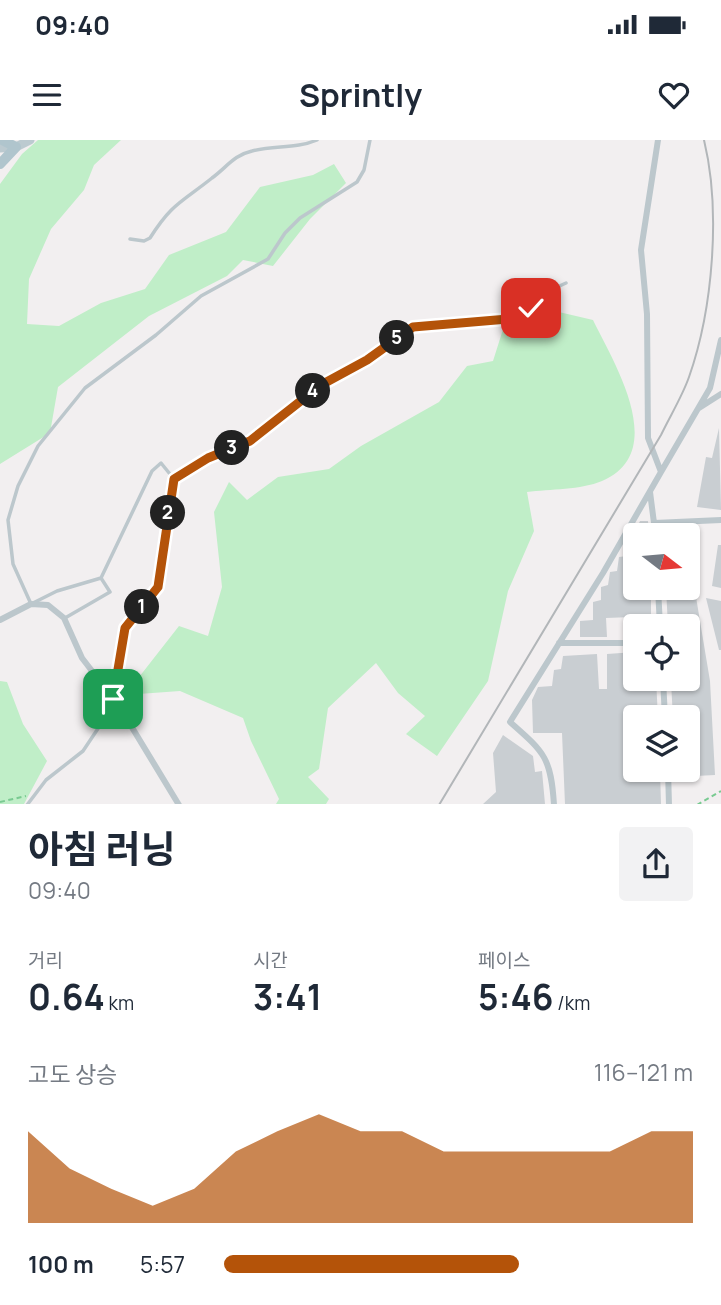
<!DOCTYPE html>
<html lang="ko">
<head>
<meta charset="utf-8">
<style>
	body { margin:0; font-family:Manrope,"Noto Sans KR",sans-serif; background:#f2f2f3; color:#1f2937; height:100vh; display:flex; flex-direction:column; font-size:26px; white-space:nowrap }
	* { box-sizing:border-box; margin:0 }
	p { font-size:23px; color:#747a83 }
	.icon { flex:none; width:38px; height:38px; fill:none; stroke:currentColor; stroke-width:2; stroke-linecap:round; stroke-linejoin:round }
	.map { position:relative; height:664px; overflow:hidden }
	.drawer { display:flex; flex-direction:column; background:#fff; flex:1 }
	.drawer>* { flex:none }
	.needle { width:46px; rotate:106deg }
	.fabs { position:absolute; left:623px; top:383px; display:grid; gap:14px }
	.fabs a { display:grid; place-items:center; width:77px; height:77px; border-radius:7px; background:#fff; box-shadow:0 2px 5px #0004; font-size:35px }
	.pin { position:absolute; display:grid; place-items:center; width:60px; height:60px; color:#fff; margin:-30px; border-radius:14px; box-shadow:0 4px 10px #0006 }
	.km { position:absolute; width:35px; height:35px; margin:-18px; border-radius:50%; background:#222; color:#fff; font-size:19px; line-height:35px; text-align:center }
	.round { display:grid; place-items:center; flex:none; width:74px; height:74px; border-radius:7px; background:#f2f2f3 }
	.summary { display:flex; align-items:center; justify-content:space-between; height:119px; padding:0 28px }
	h1 { font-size:38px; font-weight:700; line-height:52px }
	.metrics { display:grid; grid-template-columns:repeat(3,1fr); gap:10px; height:119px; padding:7px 28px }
	.metrics div { display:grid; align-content:center }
	.metrics b { font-size:35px; font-weight:700 }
	.metrics small { font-size:19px; font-weight:400 }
	.metrics p { font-size:19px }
	.chart { height:196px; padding:14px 28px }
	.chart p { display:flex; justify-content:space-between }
	.chart svg { width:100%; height:126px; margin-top:7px; fill:#b45309; opacity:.7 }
	ul { padding:0 28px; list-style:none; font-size:23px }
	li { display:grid; grid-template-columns:112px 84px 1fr; align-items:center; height:52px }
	li i { height:18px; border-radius:9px; background:#b45309 }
	.status { display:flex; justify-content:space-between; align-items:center; height:49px; padding:0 35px; background:#fff; direction:ltr }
	.status svg { height:19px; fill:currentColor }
	header { display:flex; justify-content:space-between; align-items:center; height:91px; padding:0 28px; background:#fff; font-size:32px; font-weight:700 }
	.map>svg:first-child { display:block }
	.green { fill:#c0eec8 }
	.building { fill:#c9ced2 }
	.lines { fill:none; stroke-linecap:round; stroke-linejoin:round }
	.path { stroke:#79ca91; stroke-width:2; stroke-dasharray:5 3.5; stroke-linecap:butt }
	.lane { stroke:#bcc7cc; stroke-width:3.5 }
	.street { stroke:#bcc7cc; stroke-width:6 }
	.secondary { stroke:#bccad0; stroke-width:9 }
	.primary { stroke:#b0c5cd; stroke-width:10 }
	.rail { stroke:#b2b6b9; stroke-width:2 }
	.route-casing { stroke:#fff; stroke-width:14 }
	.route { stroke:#b45309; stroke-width:9 }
</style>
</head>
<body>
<div class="status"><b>09:40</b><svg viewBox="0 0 49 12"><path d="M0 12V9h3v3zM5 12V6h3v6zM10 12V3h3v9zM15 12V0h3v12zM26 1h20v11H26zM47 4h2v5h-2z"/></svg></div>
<header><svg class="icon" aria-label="menu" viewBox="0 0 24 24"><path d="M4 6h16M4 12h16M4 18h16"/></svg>Sprintly<svg class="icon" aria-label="heart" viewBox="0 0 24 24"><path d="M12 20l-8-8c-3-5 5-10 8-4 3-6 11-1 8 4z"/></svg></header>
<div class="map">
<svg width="721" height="665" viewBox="0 0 721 665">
	<rect width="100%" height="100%" fill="#f2eff0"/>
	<path class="green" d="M38,0h83l-27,25 -10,25 -33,39 -22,50 -2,45 32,2 42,-23 44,-14 24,-34 57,-23 34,-45 53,-12 21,-11 12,19 -36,36 -37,47 -30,-6 -16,16 -78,40 -91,71 -8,46 -50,31v-280l22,-30z
		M512,161l81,19c21,43 77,132 9,161 -21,9 -52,8 -75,11l7,39 -26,60 -20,90 -51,75 -31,-22 19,-18 -27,-23 -22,-30 -48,45 -9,61 -11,8 21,22 -3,5h-50l3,-5 -28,-58 -8,-23 -63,-27 -55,4 54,-69 29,10 14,-49 -8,-75 15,-30 18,18 31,-23 51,-8 32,-23 78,-44 28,-36 26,-5z
		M0,541l7,1 16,42 24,37 -23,43h-24z"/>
	<path class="building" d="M719,288l2,82 -24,-3 9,-50 6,1z
		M640,381h8l1,15h-16z
		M688,391h7l1,36h-5l19,114 5,94 -39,2v-7h12v-52h-15l-2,-36h17v-56h-20l-2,-38h22z
		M635,400v48h16v38h-19v-9l-26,1 1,19h-27v-16l13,-1v-18l8,-2v-13l7,-2 2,-13 7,-1 2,-14 8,-1v-14z
		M718,405h3v43l-9,-2z
		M706,458l15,3v49h-2z
		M635,512v27h21l2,39h-23v52h25l1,34h-96l-3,-71h-29l-1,-33 6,-13 14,-1 2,-16 7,-1 2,-13 34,-2 2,35h8v-35z
		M503,595l30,21 2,16 7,-1 3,33h-62l13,-12 -3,-39z"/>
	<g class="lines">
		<path class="path" d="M0,662l26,-6
			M697,665l24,-14"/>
		<path class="lane" d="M130,99l14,2 6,-3c22,-35 32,-36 62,-60 15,-11 22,-23 40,-27 22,-6 44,-2 65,-11
			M174,339l-13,-16 -9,8 -51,107 -44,13 -26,13 -18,-40 -5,-44 10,-34 20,-40 47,-58 71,-53 45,-39 67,-37 17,-26 15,-15 57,-36 7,-12 6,-30
			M65,478l45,-26 -9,-14
			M27,665l19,-25 37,-29 24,-36 6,-16 12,-71 33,-40 16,-109 33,-21 43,-17 71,-56 46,-25 46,-33 95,-8 17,-6 13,-17 28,-13"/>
		<path class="street" d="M699,268l22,-14
			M661,332l49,-84 11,-48
			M650,352l4,31
			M655,396l-1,-13 67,-3
			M658,448l2,38
			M0,480l31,-16 17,1 16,13 18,40 37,48 60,99
			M559,503h76
			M663,539l2,39
			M668,630l1,35
			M554,665c-3,-48 -10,-53 -44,-83l93,-149 58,-101 -13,-34 -1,-124 -6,-64 17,-110"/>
		<path class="secondary" d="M0,8l16,-1 14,-7"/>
		<path class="primary" d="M0,24l16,-17 -14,-7"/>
		<path class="rail" d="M439,665l222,-370c9,-19 21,-38 28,-58 24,-68 32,-167 15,-237"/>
	</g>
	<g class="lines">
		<g class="route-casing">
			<path id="route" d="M113,559l12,-71 33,-41 16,-108 34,-21 42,-17 71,-56 46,-25 46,-33 95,-8 23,-11"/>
		</g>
		<use href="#route" class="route"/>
	</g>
</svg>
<div class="fabs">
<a><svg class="needle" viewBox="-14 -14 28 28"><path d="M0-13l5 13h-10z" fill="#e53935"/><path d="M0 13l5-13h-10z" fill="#747a83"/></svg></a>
<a><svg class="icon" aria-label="locate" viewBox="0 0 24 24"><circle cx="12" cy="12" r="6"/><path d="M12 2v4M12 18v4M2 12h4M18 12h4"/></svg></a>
<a><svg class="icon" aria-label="layers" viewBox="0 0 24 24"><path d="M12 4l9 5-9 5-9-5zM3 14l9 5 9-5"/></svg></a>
</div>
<div class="pin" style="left:113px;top:559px;background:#1e9e55"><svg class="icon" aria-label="arrive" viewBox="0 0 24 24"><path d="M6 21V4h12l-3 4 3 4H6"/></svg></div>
<div class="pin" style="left:531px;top:168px;background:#d93025"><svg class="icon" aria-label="check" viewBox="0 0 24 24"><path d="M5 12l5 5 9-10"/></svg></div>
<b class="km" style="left:142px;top:467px">1</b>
<b class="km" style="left:168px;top:373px">2</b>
<b class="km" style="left:232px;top:308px">3</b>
<b class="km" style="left:313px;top:251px">4</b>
<b class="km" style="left:397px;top:198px">5</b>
</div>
<section class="drawer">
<div class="summary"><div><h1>아침 러닝</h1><p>09:40</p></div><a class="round"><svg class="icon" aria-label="share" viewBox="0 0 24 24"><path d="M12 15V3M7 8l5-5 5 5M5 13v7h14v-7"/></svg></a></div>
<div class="metrics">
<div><p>거리</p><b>0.64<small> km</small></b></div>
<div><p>시간</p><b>3:41</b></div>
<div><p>페이스</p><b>5:46<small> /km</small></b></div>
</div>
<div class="chart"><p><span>고도 상승</span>116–121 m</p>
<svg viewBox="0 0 160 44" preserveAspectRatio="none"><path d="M0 44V12L10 25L20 32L30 38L40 32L50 19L60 12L70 6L80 12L90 12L100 19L110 19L120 19L130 19L140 19L150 12L160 12V44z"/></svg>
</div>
<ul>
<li><b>100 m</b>5:57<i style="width:63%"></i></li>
</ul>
</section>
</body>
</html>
